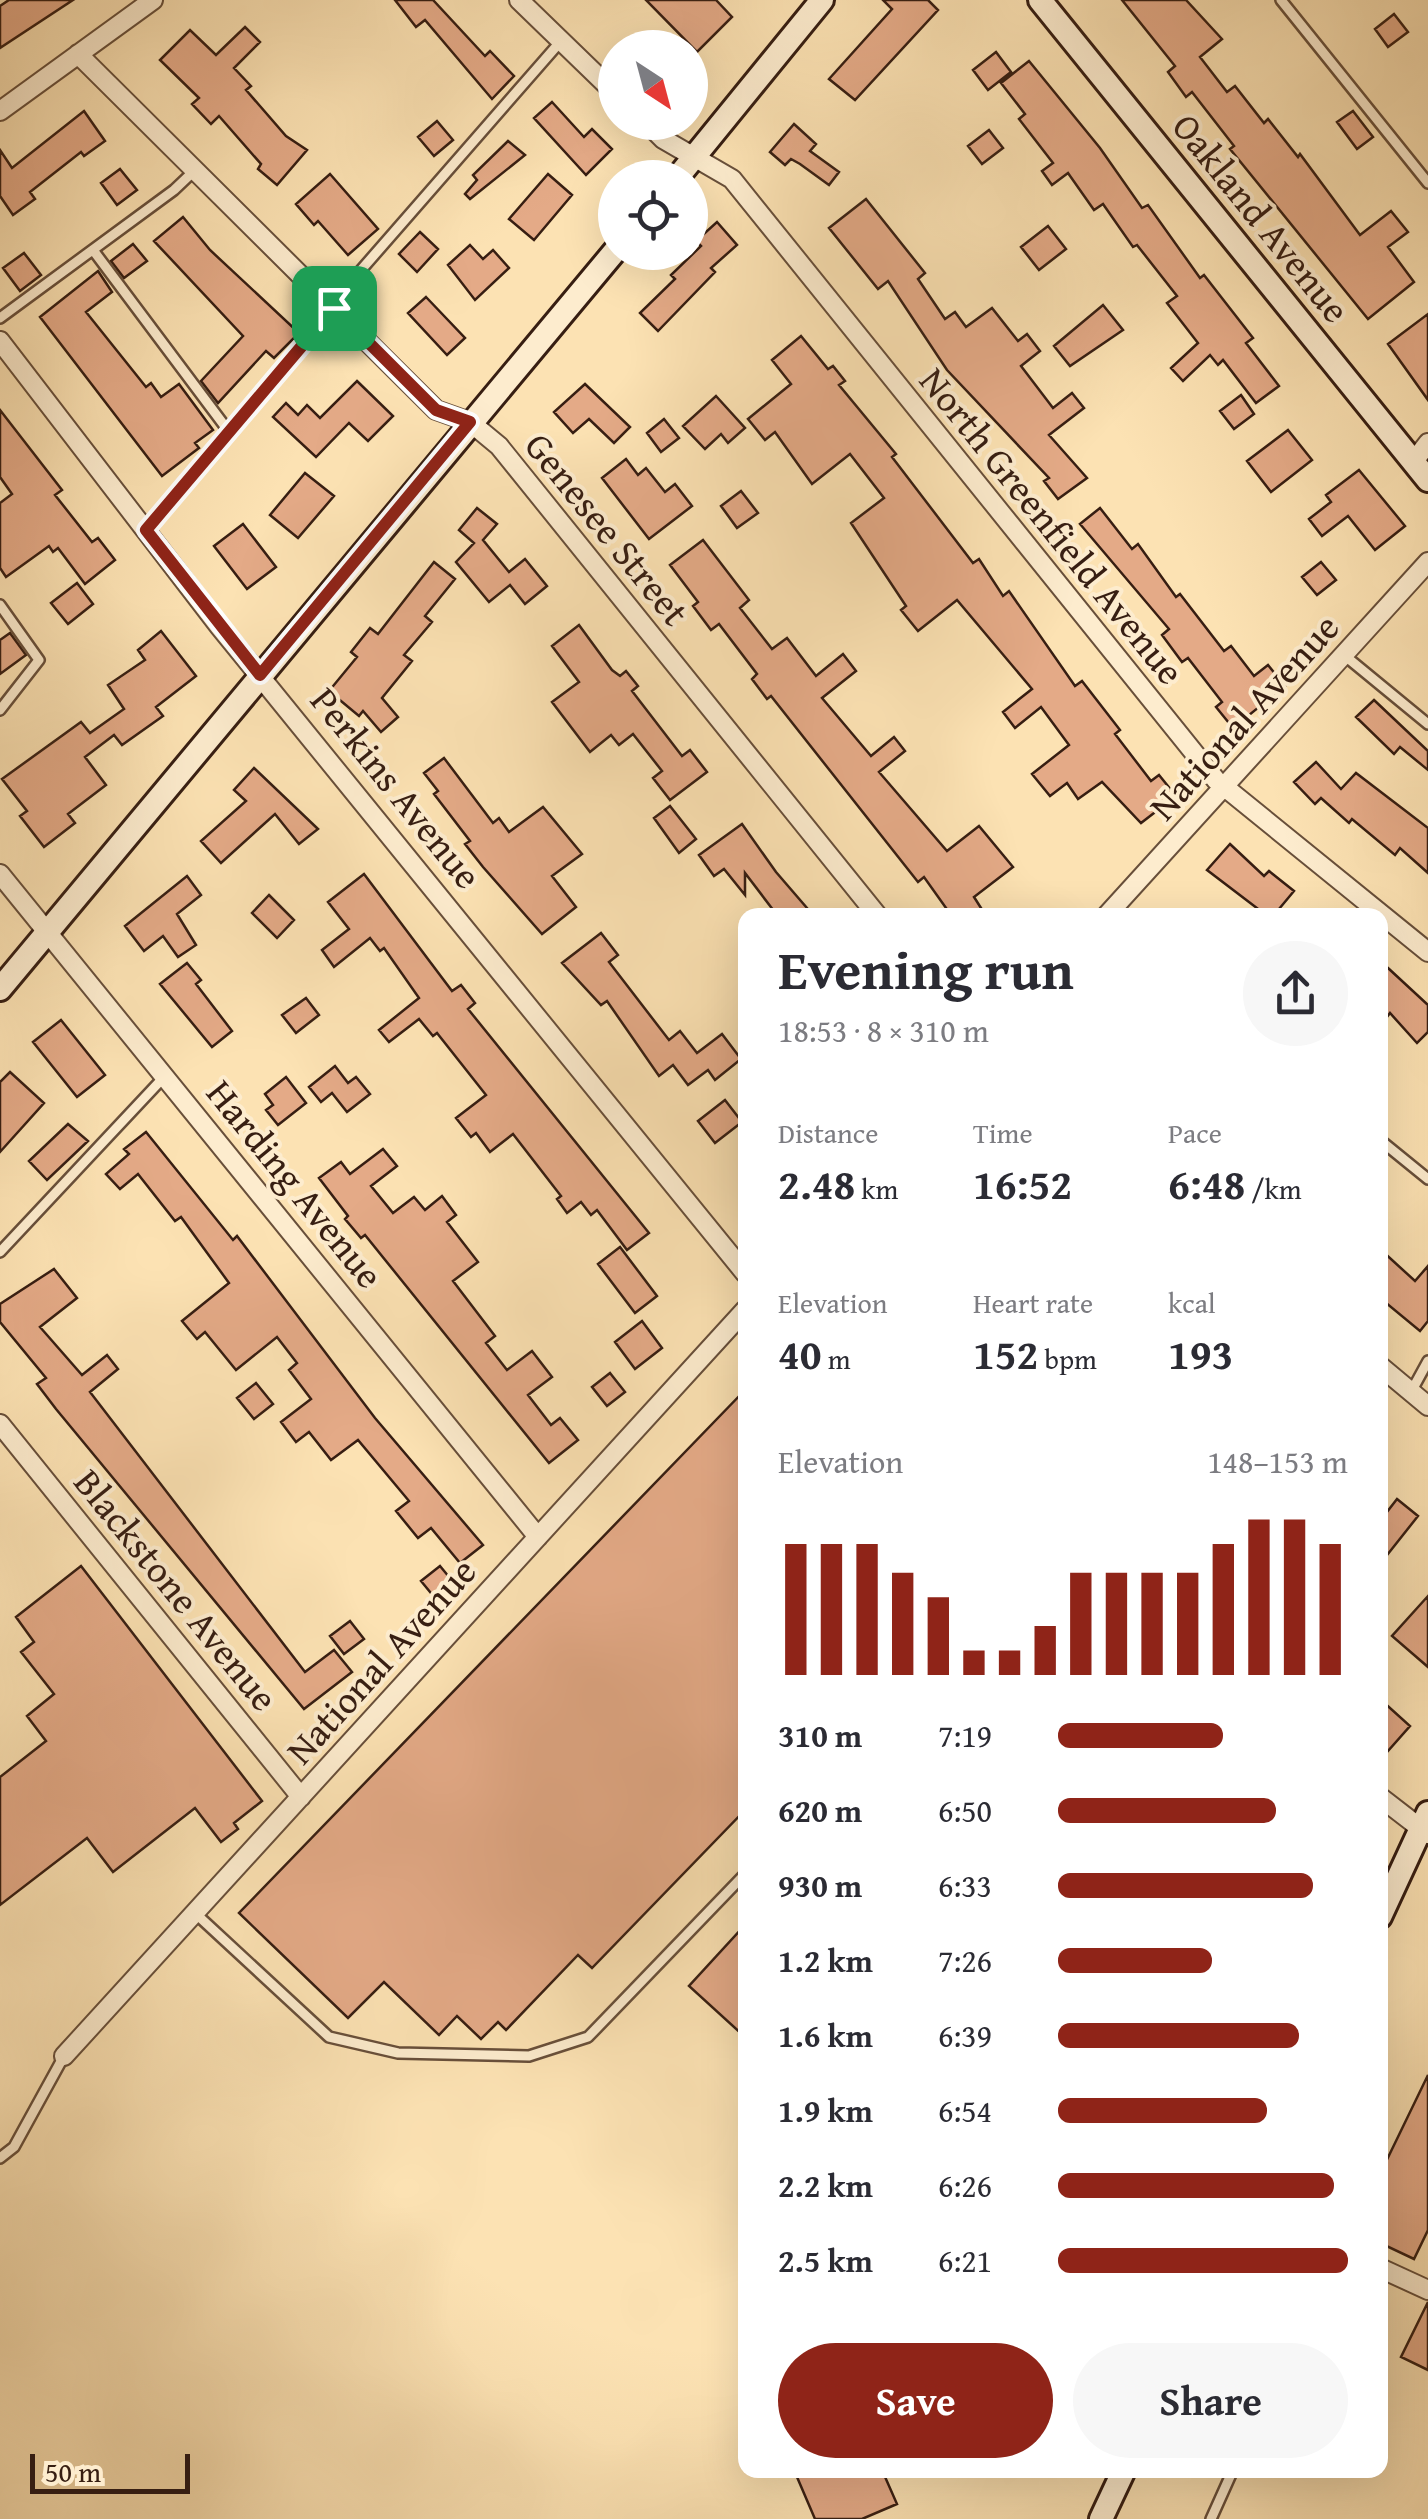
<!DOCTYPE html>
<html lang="en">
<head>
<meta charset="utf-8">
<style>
	body { margin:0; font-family:"Gentium Book Plus",serif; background:#f7f7f7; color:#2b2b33; height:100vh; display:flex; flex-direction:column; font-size:38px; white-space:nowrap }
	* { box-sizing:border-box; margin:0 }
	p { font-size:32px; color:#7c7c81 }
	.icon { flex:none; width:55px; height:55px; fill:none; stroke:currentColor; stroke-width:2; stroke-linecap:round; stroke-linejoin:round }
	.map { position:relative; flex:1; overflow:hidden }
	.panel { position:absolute; left:738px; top:908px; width:650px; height:1570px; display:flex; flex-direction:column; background:#fff; border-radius:20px; box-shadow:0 10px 40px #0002 }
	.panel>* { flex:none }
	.needle { width:65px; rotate:144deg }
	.fabs { position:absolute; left:598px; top:30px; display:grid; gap:20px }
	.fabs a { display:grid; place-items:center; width:110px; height:110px; border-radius:50%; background:#fff; box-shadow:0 10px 40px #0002; font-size:50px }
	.scale { position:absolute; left:30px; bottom:25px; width:160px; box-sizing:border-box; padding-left:10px; border:5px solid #371e12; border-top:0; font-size:28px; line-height:35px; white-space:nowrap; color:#371e12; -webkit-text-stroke:8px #fdecce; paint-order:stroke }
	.pin { position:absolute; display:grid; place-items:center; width:85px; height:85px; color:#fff; margin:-42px; border-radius:20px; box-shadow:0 5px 15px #0006 }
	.round { display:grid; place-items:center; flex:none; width:105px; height:105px; border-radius:52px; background:#f7f7f7 }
	.summary { display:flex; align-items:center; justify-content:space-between; height:170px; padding:0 40px }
	h1 { font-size:55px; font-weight:800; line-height:75px }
	.figures { display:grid; grid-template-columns:repeat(3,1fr); gap:15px; height:170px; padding:10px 40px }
	.figures div { display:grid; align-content:center }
	.figures b { font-size:42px; font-weight:800 }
	.figures small { font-size:28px; font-weight:400 }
	.figures p { font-size:28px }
	.chart { height:280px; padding:20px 40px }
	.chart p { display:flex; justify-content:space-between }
	.chart svg { width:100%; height:180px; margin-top:10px; stroke:#8f2418; stroke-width:6 }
	.button { display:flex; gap:20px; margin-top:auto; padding:20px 40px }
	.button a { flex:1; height:115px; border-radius:60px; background:#8f2418; color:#fff; font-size:40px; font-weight:800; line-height:115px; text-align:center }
	.button a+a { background:#f7f7f7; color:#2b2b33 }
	ul { padding:0 40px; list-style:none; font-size:32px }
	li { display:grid; grid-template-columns:160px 120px 1fr; align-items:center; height:75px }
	li i { height:25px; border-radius:12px; background:#8f2418 }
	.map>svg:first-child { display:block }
	.building { fill:#e4aa87; stroke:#371e12; stroke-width:2.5 }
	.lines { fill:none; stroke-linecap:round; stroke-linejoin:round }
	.lane-casing { stroke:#684f3a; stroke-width:14 }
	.street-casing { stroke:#684f3a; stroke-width:22 }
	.secondary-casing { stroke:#371e12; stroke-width:28 }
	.lane { stroke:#fdecce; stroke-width:9 }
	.street { stroke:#fdecce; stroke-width:18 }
	.secondary { stroke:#fdecce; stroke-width:22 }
	.route-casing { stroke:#fff; stroke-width:20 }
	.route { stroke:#8f2418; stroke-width:12 }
	.labels { text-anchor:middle; stroke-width:8; stroke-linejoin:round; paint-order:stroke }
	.street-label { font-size:38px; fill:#371e12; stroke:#fdecce }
</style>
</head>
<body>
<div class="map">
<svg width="1428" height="2519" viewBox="0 0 1428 2519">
	<rect width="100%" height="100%" fill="#fce2b3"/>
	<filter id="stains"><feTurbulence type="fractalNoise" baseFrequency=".002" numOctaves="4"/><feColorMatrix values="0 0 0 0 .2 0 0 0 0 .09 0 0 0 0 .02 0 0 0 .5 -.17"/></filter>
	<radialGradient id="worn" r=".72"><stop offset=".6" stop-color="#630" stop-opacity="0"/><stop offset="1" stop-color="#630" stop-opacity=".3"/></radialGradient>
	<path class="building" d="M9,0h64l-73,48v-42z
		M395,0h38l52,56 5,-5 24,25 -22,23 -67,-79 -9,7z
		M646,0h70l16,17 -35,35z
		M883,0h45l10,10 -83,90 -26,-21 63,-70z
		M1122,0h64l36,39 -22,18 27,35 8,-6 29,37 4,-4 30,38 2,-3 60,81 31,-24 17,21 -20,15 26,35 -46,37 -138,-170 4,-3 -42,-54 -6,5 -18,-25 7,-6z
		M1394,14l14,18 -20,15 -13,-18z
		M245,27l15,15 -26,26 17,18 -5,4 40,46 21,14 -30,35 -19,-16 3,-5 -42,-48 -8,8 -19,-20 7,-6 -39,-38 30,-30 26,25z
		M996,52l15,20 -23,18 -15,-20z
		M1029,61l71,87 42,60 6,-3 52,73 4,-3 49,63 -7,5 33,43 -23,17 -33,-43 -5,5 -8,-10 -27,26 -12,-13 27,-25 -31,-40 10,-7 -40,-51 -4,2 -30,-43 -9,6 -26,-37 -16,12 -10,-14 11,-8 -34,-44 6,-5 -24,-31z
		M552,102l32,35 8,-8 20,20 -26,26 -52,-57z
		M84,111l21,30 -21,15 -3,-4 -51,40 5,7 -22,16 -13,-19v-46l12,18z
		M1353,111l20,26 -16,12 -20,-27z
		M437,121l16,19 -19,16 -16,-19z
		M794,124l22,20 -6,7 29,21 -10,13 -29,-21 -9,-5 -6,6 -15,-13z
		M989,130l14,18 -21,16 -14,-18z
		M508,141l17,14 -55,44 -5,-5 12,-14 -4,-5z
		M120,169l17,21 -20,15 -16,-22z
		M330,174l48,55 -30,26 -30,-34 -4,4 -18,-21z
		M548,174l24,21 -38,45 -25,-21z
		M866,199l59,74 -7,6 27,40 10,-7 11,15 26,-19 26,33 9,-7 13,17 -19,15 32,42 19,-15 12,15 -35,27 38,43 -29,21 -14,-18 5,-3 -102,-108 -59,-89 -10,8 -49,-61z
		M183,217l27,33 89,83 -25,25 -8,-7 -48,52 -17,-22 42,-45 -89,-95z
		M717,222l20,23 -26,23 4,4 -57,59 -18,-18 35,-34 -4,-4 30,-29 -5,-5z
		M1048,226l18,23 -27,21 -18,-23z
		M420,232l18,17 -21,23 -18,-18z
		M133,244l14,17 -23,17 -13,-17z
		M470,245l13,14 10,-9 16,18 -34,32 -27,-35z
		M24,253l17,22 -21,16 -17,-23z
		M98,271l14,21 -26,20 60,75 5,-4 10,14 18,-13 34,46 -18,13 4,5 -37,28 -122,-159z
		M426,297l39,41 -18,17 -39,-42z
		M1103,305l20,25 -53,36 -16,-20z
		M1428,314v86l-40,-56z
		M801,336l27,33 5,-3 12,15 -6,4 57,69 -4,3 81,106 6,-4 24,37 6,-5 66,95 7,-5 38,49 -5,4 36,47 8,-6 17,21 -35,27 -39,-41 -24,17 -11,-16 -17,13 -18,-22 37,-29 -28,-38 -26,21 -12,-16 29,-23 -75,-89 -39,31 -17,-21 5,-4 -55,-83 33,-25 -34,-44 -38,30 -37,-52 -10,8 -17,-21 43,-35 -19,-24z
		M357,381l36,35 -25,25 -19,-18 -33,34 -43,-40 13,-14 12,12 9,-10 13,13z
		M585,384l45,43 -16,16 -25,-24 -16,14 -19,-21z
		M1241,395l13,19 -20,15 -14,-18z
		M716,396l29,32 -17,15 -7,-9 -16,15 -22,-23z
		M0,410l62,80 -7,5 37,47 6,-4 17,22 -30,24 -27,-36 -5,4 -4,-6 -43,31 -6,-9v-65l12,-9 -12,-17z
		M664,419l15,19 -18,14 -14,-19z
		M1288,430l24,30 -41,32 -24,-31z
		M626,459l12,16 8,-7 19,24 10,-8 17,22 -43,33 -47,-61z
		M1359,470l46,56 -30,24 -27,-34 -26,20 -13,-17 22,-17 -5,-7z
		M305,473l29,23 -36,42 -28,-23z
		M741,491l17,22 -21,15 -16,-22z
		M477,508l20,16 -14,16 26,32 16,-13 22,27 -22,18 -15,-19 -21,17 -33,-40 18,-19 -15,-13z
		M1100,508l32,41 6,-5 38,53 4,-3 44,57 7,-5 23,30 14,-11 17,21 -52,42 -17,-21 6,-5 -34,-44 -6,4 -20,-27 7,-6 -89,-105z
		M243,524l33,43 -29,22 -33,-43z
		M703,540l46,60 -9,8 32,41 15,-11 29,38 27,-22 13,17 -34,27 49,58 23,-19 11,14 -26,21 68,79 32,-25 34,41 -39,30 7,11 -10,7h-20l-27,-38 -6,5 -147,-186 -4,3 -15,-20 5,-5 -38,-50 -8,6 -18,-24 5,-4 -28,-37z
		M434,562l21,17 -30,37 7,6 -28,33 8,6 -30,37 16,19 -17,15 -18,-21 -4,5 -30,-25 28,-34 -6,-5 19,-24 8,6z
		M1321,562l15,18 -19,15 -15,-18z
		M77,583l16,21 -25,20 -17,-21z
		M579,625l33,45 8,6 6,-5 12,15 -6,5 50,65 8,-6 17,22 -37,28 -17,-22 9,-7 -29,-37 -14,11 -8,-10 -21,17 -38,-50 27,-20 -27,-36z
		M161,631l35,45 -40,31 7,9 -41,29 -8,-10 -29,22 21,28 -38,29 7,9 -31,24 -24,-31 7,-5 -25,-32 79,-57 9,11 34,-24 -16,-24 37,-25 -7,-10z
		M10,633l16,22 -26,19v-34z
		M1374,700l54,51v19l-28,-23 -6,7 -38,-37z
		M444,758l49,65 6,-5 10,14 34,-25 39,47 -30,22 24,31 -34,27 -59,-67 -18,-23 5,-3 -36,-47 4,-3 -14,-18z
		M1316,762l25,27 15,-16 72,55v45l-28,-25 -5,7 -43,-36 -3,4 -28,-25 -6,6 -21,-22z
		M254,768l64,61 -19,15 -24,-30 -54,49 -20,-22 45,-40 -12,-11z
		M670,806l26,33 -17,14 -25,-35z
		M742,824l34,48 37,43h-36l-32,-42v22l-21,-26 -10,7 -15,-21z
		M1230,844l34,32 5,-5 25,20 -20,24h-8l-59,-45z
		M364,874l88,117 9,-6 14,18 -7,6 181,224 -22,17 -30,-40 -6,5 -10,-13 -14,11 -10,-14 4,-3 -48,-62 -23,18 -14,-19 -5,4 -15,-19 30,-23 -49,-62 -4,3 -14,-17 -30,23 -10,-12 40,-32 -35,-50 -4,3 -10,-13 -36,29 -12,-17 27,-21 -21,-27z
		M187,876l14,19 -24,19 19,31 -18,12 -15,-21 -19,15 -19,-25z
		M269,895l25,25 -17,18 -25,-25z
		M601,933l17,22 -9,7 60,78 11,-9 17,22 25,-19 19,25 -26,21 -7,-10 -20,15 -15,-20 -14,11 -52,-75 -6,4 -39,-42z
		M187,963l14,17 -5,4 36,47 -20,16 -52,-63z
		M1388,968l40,37v27l-11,11 -27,-30 -10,13v-48z
		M306,998l13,17 -23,18 -14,-18z
		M61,1020l44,55 -28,22 -44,-55z
		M335,1066l13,17 8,-6 14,17 -23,18 -15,-19 -11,9 -12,-15z
		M10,1072l34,31 -44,49v-70z
		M286,1077l20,26 -28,22 -12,-15 7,-5 -8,-11z
		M725,1100l17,22 -27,21 -17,-22z
		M68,1124l20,17 -41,39 -18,-19z
		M146,1132l87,108 4,-4 138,182 108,127 -23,18 -29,-35 -13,10 -22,-27 13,-10 -51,-61 -27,20 -22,-28 -13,10 -15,-20 30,-23 -22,-29 8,-7 -20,-26 -41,33 -31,-38 -8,7 -15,-18 47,-38 -48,-66 -6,4 -37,-47 -18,15 -14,-15 23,-20 -5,-5z
		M383,1149l14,17 -26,20 22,27 21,-16 11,13 17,-14 14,19 -9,7 31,40 -25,19 42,55 -9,7 21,27 25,-19 20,26 -24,18 23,30 9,-7 18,22 -29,23 -184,-228 -4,3 -16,-19 3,-3 -29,-38 22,-16 9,12z
		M620,1247l37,49 -22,17 -37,-49z
		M1380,1249l35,32 13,-15v55l-8,10 -40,-33z
		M54,1269l23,29 -37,29 42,48 25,-20 11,14 -28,23 215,280 29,-22 18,22 -48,37 -248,-300 -19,-25 9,-6 -46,-56v-18z
		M642,1321l20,27 -27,21 -20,-27z
		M610,1373l15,19 -18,14 -15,-19z
		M256,1383l17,21 -19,15 -17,-21z
		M745,1390v420l-153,158 -14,-13 -72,75 -8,-8 -17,17 -24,-23 -18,19 -55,-53 -36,36 -109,-105z
		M1397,1499l21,17 -38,48v-43z
		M81,1566l181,235 -28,22 4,6 -17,13 -26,-34 -82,64 -26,-34 -87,67v-128l46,-36 -19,-25 27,-22 -33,-42 13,-10 -18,-25z
		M440,1566l14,17 -19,15 -14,-17z
		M1428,1596v71l-36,-31z
		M350,1621l14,18 -20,15 -14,-18z
		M1380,1699l30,27 -30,34z
		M745,1925v112l-56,-51z
		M1428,2075v155l-14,29 -34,-16v-69z
		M1428,2302v68l-27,-13z
		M794,2470h88l15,34 -35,15h-47z"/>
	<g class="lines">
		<g class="lane-casing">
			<path id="lane" d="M1281,0l147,183
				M93,250l137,183
				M0,318l174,-128 20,-19
				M146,529l188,-220 7,-16 220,-252
				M0,605l39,55 -39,50
				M1344,655l84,69
				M1380,1140l48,39
				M0,1252l164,-175
				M1411,1392l17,-31
				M195,1913l134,124 69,16 131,3 59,-19 157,-163
				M1380,2120l1,-2
				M0,2158l14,-11 50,-91
				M1211,2519l22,-49"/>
		</g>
		<g class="street-casing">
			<path id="street" d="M519,0l96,93
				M78,54l358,356 34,12 29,24 378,469
				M0,111l153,-111
				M646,122l17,17 69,40 484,601 212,172
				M0,341l219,285 526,647
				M1414,461l14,-18
				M0,874l538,663
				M1107,915l321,-353
				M1380,1366l48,40
				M0,1424l301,373
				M1380,1797l48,37
				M64,2056l681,-746
				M1380,2268l48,22"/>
		</g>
		<g class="secondary-casing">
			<path id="secondary" d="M1040,0l388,480
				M677,178l145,-178
				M0,989l615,-738
				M1380,1917l48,-104
				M1101,2519l23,-49"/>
		</g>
		<use href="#lane" class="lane"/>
		<use href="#street" class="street"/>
		<use href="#secondary" class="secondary"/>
	</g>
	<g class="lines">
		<g class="route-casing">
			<path id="route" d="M334,308l102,102 34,12 -210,253 -114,-145z"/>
		</g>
		<use href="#route" class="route"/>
	</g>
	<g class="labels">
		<g class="street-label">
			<text transform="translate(1261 218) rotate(51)" y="13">Oakland Avenue</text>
			<text transform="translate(1052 526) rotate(51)" y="13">North Greenfield Avenue</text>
			<text transform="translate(607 529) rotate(51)" y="13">Genesee Street</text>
			<text transform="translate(1244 717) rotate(-48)" y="13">National Avenue</text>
			<text transform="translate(396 788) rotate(51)" y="13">Perkins Avenue</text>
			<text transform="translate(295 1184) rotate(51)" y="13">Harding Avenue</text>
			<text transform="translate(176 1590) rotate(51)" y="13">Blackstone Avenue</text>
			<text transform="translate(381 1661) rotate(-48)" y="13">National Avenue</text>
		</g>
	</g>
	<rect width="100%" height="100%" filter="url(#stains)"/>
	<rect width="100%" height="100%" fill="url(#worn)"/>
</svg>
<div class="fabs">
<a><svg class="needle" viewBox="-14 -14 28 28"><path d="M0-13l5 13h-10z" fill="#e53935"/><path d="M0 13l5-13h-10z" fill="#7c7c81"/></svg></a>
<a><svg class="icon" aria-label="locate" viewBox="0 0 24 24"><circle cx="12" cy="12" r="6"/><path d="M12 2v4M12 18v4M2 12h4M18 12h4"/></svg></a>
</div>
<div class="scale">50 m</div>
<div class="pin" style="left:334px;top:308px;background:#1e9e55"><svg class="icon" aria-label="arrive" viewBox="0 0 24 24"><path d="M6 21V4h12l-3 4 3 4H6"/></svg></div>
<section class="panel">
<div class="summary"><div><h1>Evening run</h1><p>18:53 · 8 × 310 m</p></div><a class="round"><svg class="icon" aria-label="share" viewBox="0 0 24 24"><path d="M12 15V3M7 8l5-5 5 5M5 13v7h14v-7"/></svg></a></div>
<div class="figures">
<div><p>Distance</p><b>2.48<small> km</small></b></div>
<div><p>Time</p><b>16:52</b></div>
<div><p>Pace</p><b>6:48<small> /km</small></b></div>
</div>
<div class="figures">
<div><p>Elevation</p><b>40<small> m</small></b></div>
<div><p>Heart rate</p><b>152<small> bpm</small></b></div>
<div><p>kcal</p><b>193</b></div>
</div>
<div class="chart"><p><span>Elevation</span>148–153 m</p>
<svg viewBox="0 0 160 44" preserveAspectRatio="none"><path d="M5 44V12M15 44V12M25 44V12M35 44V19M45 44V25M55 44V38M65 44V38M75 44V32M85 44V19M95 44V19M105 44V19M115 44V19M125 44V12M135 44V6M145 44V6M155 44V12"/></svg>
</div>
<ul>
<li><b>310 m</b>7:19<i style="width:57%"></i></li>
<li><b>620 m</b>6:50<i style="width:75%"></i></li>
<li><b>930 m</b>6:33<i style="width:88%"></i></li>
<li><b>1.2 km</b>7:26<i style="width:53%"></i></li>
<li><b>1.6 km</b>6:39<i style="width:83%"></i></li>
<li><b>1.9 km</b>6:54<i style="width:72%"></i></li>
<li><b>2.2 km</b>6:26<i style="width:95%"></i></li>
<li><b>2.5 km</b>6:21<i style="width:100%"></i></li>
</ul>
<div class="button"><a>Save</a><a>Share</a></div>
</section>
</div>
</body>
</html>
